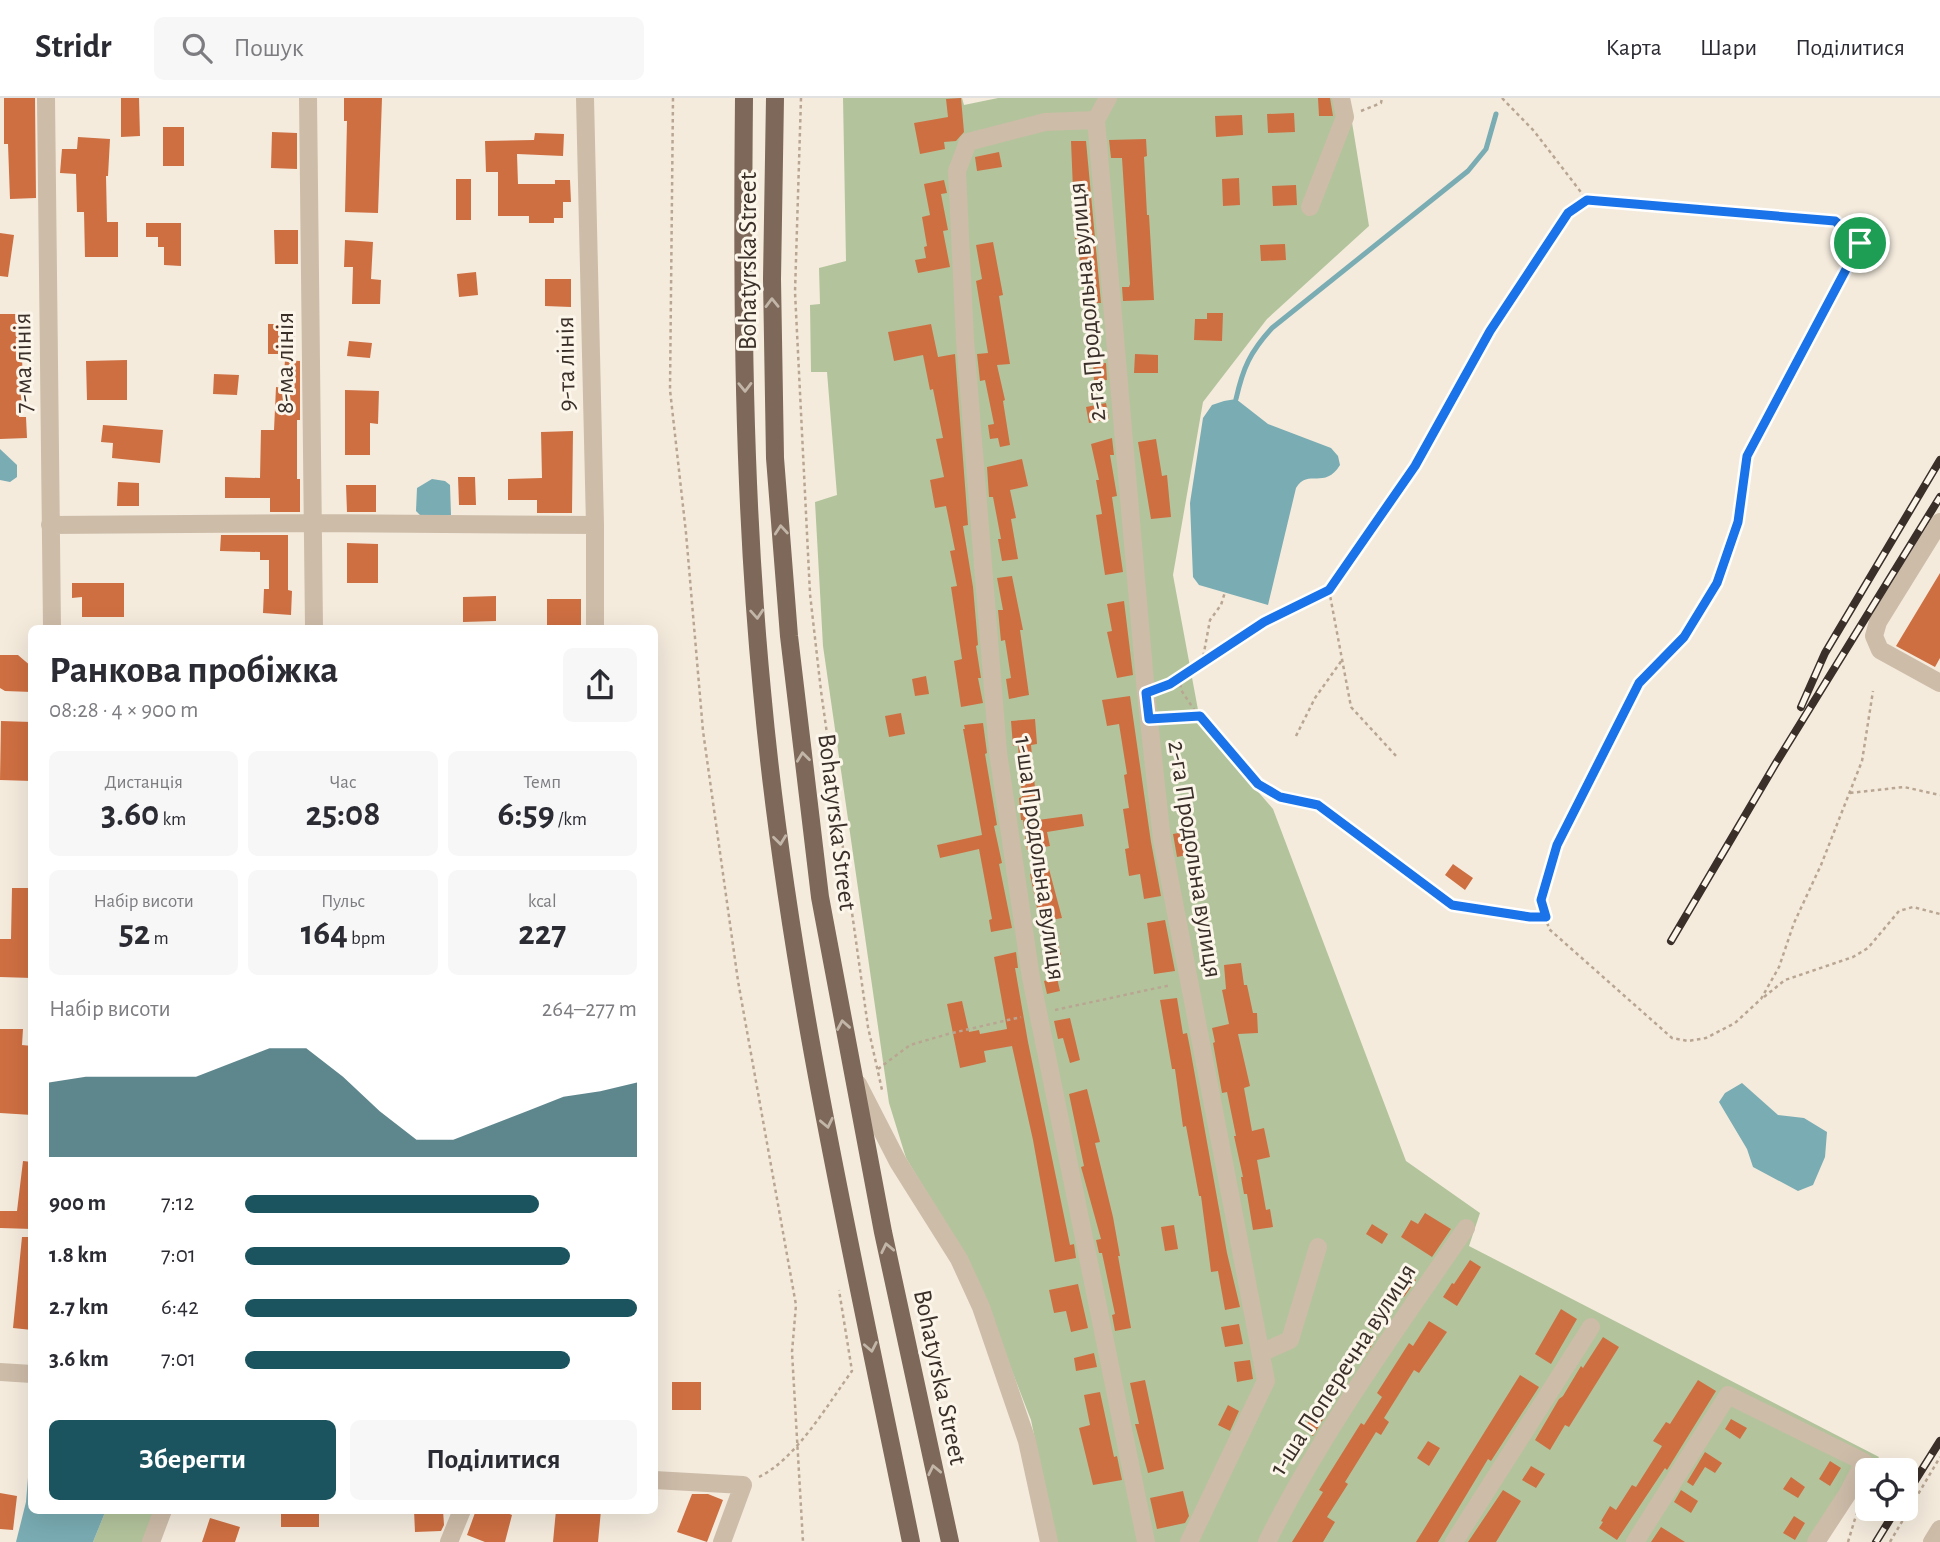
<!DOCTYPE html>
<html lang="uk">
<head>
<meta charset="utf-8">
<style>
	body { margin:0; font-family:"Alegreya Sans",sans-serif; background:#f7f7f7; color:#2b2b33; height:100vh; display:flex; flex-direction:column; font-size:26px; white-space:nowrap }
	* { box-sizing:border-box; margin:0 }
	p { font-size:23px; color:#7c7c81 }
	.icon { flex:none; width:38px; height:38px; fill:none; stroke:currentColor; stroke-width:2; stroke-linecap:round; stroke-linejoin:round }
	.map { position:relative; flex:1; overflow:hidden }
	.panel { position:absolute; left:28px; top:527px; width:630px; height:889px; display:flex; flex-direction:column; background:#fff; border-radius:10px; box-shadow:0 7px 28px #0002 }
	.panel>* { flex:none }
	.buttons { position:absolute; left:1855px; top:1360px; display:grid; gap:14px }
	.buttons a { display:grid; place-items:center; width:63px; height:63px; border-radius:10px; background:#fff; box-shadow:0 7px 28px #0002; font-size:35px }
	.pin { position:absolute; display:grid; place-items:center; width:60px; height:60px; color:#fff; margin:-30px; border:4px solid #fff; border-radius:50%; box-shadow:0 2px 7px #0007 }
	.round { display:grid; place-items:center; flex:none; width:74px; height:74px; border-radius:10px; background:#f7f7f7 }
	.overview { display:flex; align-items:center; justify-content:space-between; height:119px; padding:0 21px }
	h1 { font-size:38px; font-weight:700; line-height:52px }
	.figures { display:grid; grid-template-columns:repeat(3,1fr); gap:10px; height:119px; padding:7px 21px }
	.figures div { display:grid; align-content:center; border-radius:10px; background:#f7f7f7; text-align:center }
	.figures b { font-size:35px; font-weight:700 }
	.figures small { font-size:19px; font-weight:400 }
	.figures p { font-size:19px }
	.chart { height:196px; padding:14px 21px }
	.chart p { display:flex; justify-content:space-between }
	.chart svg { width:100%; height:126px; margin-top:7px; fill:#1b545e; opacity:.7 }
	.button { display:flex; gap:14px; margin-top:auto; padding:14px 21px }
	.button a { flex:1; height:80px; border-radius:10px; background:#1b545e; color:#fff; font-size:28px; font-weight:700; line-height:80px; text-align:center }
	.button a+a { background:#f7f7f7; color:#2b2b33 }
	ul { padding:0 21px; list-style:none; font-size:23px }
	li { display:grid; grid-template-columns:112px 84px 1fr; align-items:center; height:52px }
	li i { height:18px; border-radius:9px; background:#1b545e }
	header { display:flex; align-items:center; gap:42px; box-sizing:border-box; height:98px; padding:0 35px; background:#fff; border-bottom:2px solid #e1e1e2 }
	header strong { font-size:33px }
	nav { display:flex; gap:38px; margin-inline-start:auto; font-size:24px }
	.search { width:490px; height:63px; background:#f7f7f7; display:flex; align-items:center; gap:18px; box-sizing:border-box; padding:0 24px; border-radius:10px; color:#7c7c81; font-size:26px }
	.map>svg:first-child { display:block }
	.green { fill:#b3c49c }
	.water { fill:#7aacb3 }
	.lines { fill:none; stroke-linecap:round; stroke-linejoin:round }
	.stream { stroke:#7aacb3; stroke-width:5 }
	.building { fill:#ce6f42 }
	.path { stroke:#b9a692; stroke-width:2.5; stroke-dasharray:3.5 3.5; stroke-linecap:butt }
	.minor { stroke:#cdbca8; stroke-width:18 }
	.major { stroke:#7d6859; stroke-width:18 }
	.rail-casing { stroke:#3a2f29; stroke-width:8 }
	.rail { stroke:#fbf5ea; stroke-width:5; stroke-dasharray:16; stroke-linecap:butt }
	.oneway { stroke:#c2b6a9 }
	.route-casing { stroke:#fff; stroke-width:14 }
	.route { stroke:#1a73e8; stroke-width:9 }
	.labels { text-anchor:middle; stroke-width:6; stroke-linejoin:round; paint-order:stroke }
	.street-label { font-size:26px; fill:#3a2f29; stroke:#fbf5ea }
</style>
</head>
<body>
<header>
<strong>Stridr</strong>
<div class="search"><svg class="icon" aria-label="search" viewBox="0 0 24 24"><circle cx="10" cy="10" r="6"/><path d="M15 15l6 6"/></svg>Пошук</div>
<nav><a>Карта</a><a>Шари</a><a>Поділитися</a></nav>
</header>
<div class="map">
<svg width="1940" height="1444" viewBox="0 0 1940 1444">
	<rect width="100%" height="100%" fill="#f4ebdd"/>
	<path class="green" d="M843,0h119l2,7 34,-7h350l21,128 -102,93 -64,83 -30,173 28,151 72,83 133,352 74,52 -11,33 410,211 -9,13h-3v5l-42,67h-769l-25,-122 -36,-93 -43,-93 -46,-76 -17,-55 -66,-457 -8,-144 22,-7 -10,-123h-16l-1,-67 10,-1 -1,-36 27,-7z
		M106,1412h52l-12,32h-53z"/>
	<path class="water" d="M1236,301l32,25 63,24 7,8 2,9c-15,25 -32,3 -44,23l-28,117 -69,-20 -6,-8 -3,-74 13,-85 9,-13 12,-4z
		M0,351l17,16v12l-7,5 -10,-2z
		M432,381l13,2 5,4 1,30h-31l-4,-4 1,-23z
		M1742,985l36,32 26,3 23,14 -2,25 -12,28 -15,6 -45,-24 -6,-18 -28,-47 6,-9z
		M31,1343l1,69h74l-13,32h-77l10,-40z"/>
	<g class="lines">
		<path class="stream" d="M1236,301c7,-31 14,-47 36,-71l196,-157 18,-22 10,-35"/>
	</g>
	<path class="building" d="M4,0h31l1,100 -26,1 -2,-55h-4z
		M121,0h18l1,38 -19,1z
		M344,0h38l-4,115 -33,-1 2,-91h-3z
		M961,0l3,34 -8,9 -12,1 1,7 -25,5 -6,-31 34,-6 -2,-18z
		M1318,0h12l3,18h-14z
		M1294,15l1,19 -27,1 -1,-19z
		M1242,17l1,20 -27,2 -1,-21z
		M163,29h21v39h-21z
		M272,34l25,1v36l-26,-1z
		M535,35l29,1 -1,22 -46,-2 1,30h37v-4h15l1,22h-8v16h-9v5h-25v-7h-31v-44h-12l-1,-31 49,-1z
		M78,39l32,2 -2,37h-2l1,46h11v35h-33l-1,-45h-7l-1,-38 -16,-1 2,-24h15z
		M1146,41l1,17 -3,1 3,58h2l5,85 -31,1 -1,-14h7l1,-3 -8,-126h-11l-2,-18z
		M1071,43h15l15,162h-13l-2,-31h-6l-1,-33h-4z
		M999,54l3,15 -25,4 -2,-14z
		M1239,80l1,27 -17,1 -1,-27z
		M456,81h15v41h-15z
		M944,82l3,13 -6,1 7,36 -5,1 7,36 -32,6 -3,-13 11,-2 -2,-11 3,-1 -5,-29 8,-2 -6,-31z
		M1296,87l1,20 -24,1 -1,-20z
		M146,125h35v43l-17,-1v-18h-6v-10h-12z
		M274,132h24v34h-23z
		M0,135l14,2 -6,42 -8,-1z
		M345,142l28,2 -2,37 10,1 -1,24h-28l1,-37h-9z
		M993,144l10,53 -4,1 11,68 -13,1 8,35 -2,1 7,44 -10,2 -2,-9 -8,1 -2,-14 6,-1 -9,-44 -5,1 -3,-27 11,-1 -12,-72 6,-2 -6,-34z
		M1285,146l1,16 -25,1 -1,-16z
		M476,174l2,23 -19,2 -2,-23z
		M545,181h26v28l-26,-1z
		M1207,215h16l-1,28 -28,-1 1,-21h12z
		M0,216h26v37h-4l1,50h-3l-1,16h7l1,21 -27,1z
		M268,226h27l-1,30h-26z
		M931,226l7,33 17,-3 13,171 -5,1 10,61 5,58 -2,1 5,32h-3l5,25 -22,4 -7,-46 8,-2 -11,-72 6,-1 -7,-35 5,-1 -9,-44 -11,2 -5,-28 14,-3 -8,-38 7,-1 -10,-49 -3,1 -7,-35 -29,6 -6,-29z
		M349,243l23,2 -2,15 -23,-2z
		M1135,256l23,1v18h-24z
		M127,262v40h-40l-1,-39z
		M285,262l15,1v59h-3v59h3v33h-30v-14h-45v-21l35,1 1,-48h13l2,-43 7,1z
		M1106,265l1,17 -13,1 -1,-17z
		M214,276l25,1 -2,20 -24,-1z
		M345,292l34,1 -1,33 -8,-1v32h-25z
		M1106,305l3,16 -20,4 -3,-16z
		M103,327l60,5 -3,33 -48,-5 1,-15 -12,-1z
		M573,333l-1,82h-35v-13h-29v-21l34,-1 -1,-46z
		M1112,340l2,17h-4l7,41 -5,1 11,75 -18,3 -9,-60 6,-1 -6,-34h3l-8,-36z
		M1156,341l6,37 5,-1 4,42 -20,2 -13,-77z
		M1022,361l6,27 -18,4 6,28 -5,1 7,40 -16,2 -4,-22h3l-8,-42h-4l-2,-30z
		M458,379h17l1,28h-17z
		M118,384l21,1v23h-22z
		M346,387h30v27h-29z
		M221,437h67v55l4,1 -1,24 -28,-2 1,-24h5v-29h-9v-8l-40,-1z
		M347,445l31,1v39h-31z
		M1940,475v85l-5,9 -39,-21z
		M1012,478l11,54h-3l9,65 -20,4 -3,-20 5,-1 -6,-38 -4,1 -3,-31h5l-6,-32z
		M72,485h52v34h-42v-20l-10,1z
		M496,498v25l-33,1v-25z
		M547,501h34v27h-34z
		M1124,503l9,74 -16,3 -10,-46 5,-1 -5,-27z
		M0,557h18l14,12v25l-27,-1 -5,-3z
		M926,578l3,18 -14,2 -3,-17z
		M1130,598l21,146 10,54 -17,3 -4,-25 -11,2 -4,-27 4,-1 -6,-39 6,-1 -5,-33 3,-1 -8,-50 -12,2 -5,-26z
		M901,615l4,21 -16,3 -4,-21z
		M1035,621l2,25 -6,1 7,75 44,-6 2,12 -37,6 3,14 -23,4 -4,-30h-2l-2,-22 3,-1 -4,-51h-5l-2,-25z
		M1,623l31,1v59l-32,-1z
		M983,625l4,30 -2,1 12,71 -3,1 8,37 -3,1 13,64 -21,4 -2,-12 3,-1 -13,-70 -39,9 -3,-13 45,-10 -19,-106h2l-1,-4z
		M1184,734l3,23 -10,2 -4,-23z
		M1453,766l20,14 -8,12 -20,-15z
		M1049,771l13,49 -22,4 -10,-48z
		M12,790h20v90l-32,-1v-38h11z
		M1165,822l10,51 -21,3 -7,-51z
		M1058,845l3,12 -15,4 -3,-13z
		M1016,854l2,16h-3l13,74 42,203 4,-1 2,14 -21,4 -22,-122 -21,-94 -28,5 2,11 -26,6 -13,-64 15,-3 7,31 10,-2 1,4 27,-5 -13,-72z
		M1241,865l3,22h3l6,28h4l1,20 -20,1 12,52 -6,2 8,43 12,-3 6,29 -13,3 9,50 4,-1 3,18 -20,3 -6,-36h-3l-3,-17h2l-9,-41h2l-9,-44 -5,1 -9,-50 2,-1 -3,-14 17,-4 -7,-34 4,-1 -2,-24z
		M1057,880l3,13 -13,3 -3,-13z
		M1177,900l6,36 4,-1 3,15 37,205 13,54 -15,3 -7,-39 -7,1 -10,-76h-2l-13,-70 -3,1 -8,-58h-3l-12,-69z
		M1070,920l10,42 -10,3 -7,-25 -5,1 -4,-18z
		M0,931h23l-1,16 10,1v69l-32,-2z
		M1087,991l13,53 -5,1 18,74 7,39h-2l13,72 -16,3 -3,-16 3,-1 -13,-61h-3l-3,-13 5,-1 -20,-72 3,-1 -15,-72z
		M23,1063l9,1v67l-32,-1v-17h17z
		M1425,1115l26,16 -19,28 -31,-20 10,-17 7,4z
		M1372,1126l16,10 -6,10 -16,-10z
		M1174,1127l4,24 -13,2 -4,-24z
		M22,1139h10v93l-19,-2z
		M1470,1162l11,7 -24,39 -14,-9 9,-14 2,1z
		M1407,1176l9,6 -12,17 -8,-5z
		M1078,1186l10,44 -17,4 -5,-21 -12,2 -5,-23z
		M1561,1211l16,10 -26,45 -16,-10z
		M1429,1223l18,11 -28,41 -5,-3 -30,48 5,4 -8,13 -5,-3 -31,50 3,2 -21,33 8,5 -12,20h-31l31,-50 -4,-2 42,-67 3,2 18,-28 -5,-4 32,-50 4,3z
		M1239,1226l4,20 -18,3 -4,-20z
		M1365,1232l12,7 -10,16 -12,-7z
		M1603,1239l16,10 -50,80 -4,-2 -15,25 -15,-10 24,-41 4,-3 18,-30 2,2z
		M1094,1255l3,14 -21,4 -2,-13z
		M1250,1262l3,19 -16,3 -3,-20z
		M1520,1277l19,12 -48,74 -3,-2 -50,83h-22z
		M1145,1282l19,89 -16,4 -13,-49h4l-9,-41z
		M1698,1282l18,11 -49,79 -2,-2 -48,72 -18,-12 4,-6 -2,-1 9,-15 6,4 16,-25 4,2 26,-41 -9,-5 13,-19 4,2z
		M672,1284h29v28h-29z
		M1100,1294l14,65 3,-1 5,24 -29,5 -14,-57 11,-3 -6,-30z
		M1228,1307l11,6 -9,20 -12,-6z
		M1313,1314l11,6 -11,18 -9,-6z
		M1731,1321l16,9 -7,11 -15,-10z
		M1428,1343l12,7 -11,18 -12,-8z
		M1705,1354l17,11 -7,10 -10,-6 -12,19 -6,-4z
		M1830,1363l11,7 -11,18 -11,-7z
		M1531,1368l14,8 -9,14 -14,-8z
		M1791,1379l14,10 -7,11 -15,-9z
		M1503,1392l18,11 -25,41h-28z
		M1681,1392l17,11 -7,12 -17,-11z
		M1183,1393l6,25 -4,7 -28,6 -7,-31z
		M0,1395l17,3 -4,34 -13,-1z
		M692,1396h16l15,6 -16,42 -30,-10z
		M281,1412h38v17h-38z
		M414,1412h29l1,15 -3,6 -26,1z
		M476,1412h24l12,5 -7,27h-20l-18,-7z
		M556,1412h45l-3,32h-45z
		M1794,1418l11,7 -10,17 -12,-7z
		M210,1420l30,9 -5,15h-33z
		M1661,1429l24,15h-34z"/>
	<g class="lines">
		<path class="path" d="M673,0l-3,292 16,143 17,198 35,250 58,324 -4,47 11,190
			M801,0l-6,194 15,302 11,97 47,336 14,63
			M1502,0l32,33 53,69
			M1361,13l20,-8 1,-5
			M1329,492l22,117 46,50
			M1202,565l8,-43 11,-15 4,-13
			M1180,579l1,13 14,21 12,11 51,62 22,13 38,8 134,101 77,11h17
			M1162,589l8,-3 94,-62 65,-32 85,-124 76,-135 78,-118 19,-13 248,21 25,22 -113,213 -9,66 -21,61 -33,54 -45,46 -82,162 -16,55 8,29 123,109 16,3 18,-3 29,-15 26,-24 18,-32 15,-44 27,-58 41,-104 11,-70
			M1166,619l31,-2
			M1296,638l19,-38 27,-38
			M1850,695l54,-6 36,8
			M1764,899l21,-17 68,-23 15,-9 31,-37 14,-4 27,7
			M1055,912l116,-25
			M878,971l32,-24 38,-11 73,-17
			M759,1379c37,-18 69,-73 93,-106l-13,-81
			M1848,1444l9,-30
			M1890,1444l50,-85"/>
		<path class="minor" d="M46,0l6,530
			M308,0l6,530
			M585,0l10,427v103
			M1108,0l-12,22 -51,2 -77,20 -11,29 8,169 33,412 33,226 115,564
			M1096,22l50,573 16,147 104,541 -77,161
			M1310,109l35,-90 -4,-19
			M1940,424l-62,100 -4,14 6,14 60,33
			M50,427l261,-2 284,2
			M858,986l40,78 61,97 22,48 46,134 22,101
			M1261,1255l29,-13 28,-93
			M0,1274l32,2
			M654,1382l89,5 -21,57
			M151,1444l12,-32
			M449,1444l13,-32
			M1267,1444c55,-111 129,-212 199,-314
			M1454,1444l137,-215
			M1635,1444l93,-147 136,67 -16,31 -32,49
			M1932,1444l8,-13"/>
		<path class="major" d="M744,0c-2,198 -1,396 18,593 26,287 92,569 149,851
			M775,0l-3,181 3,179 14,178 31,261 63,335 67,310"/>
		<g class="rail-casing">
			<path id="rail" d="M1801,609l24,-54 115,-193
				M1671,843l105,-178 164,-266
				M1906,1397l34,-54
				M1876,1444l21,-34"/>
		</g>
		<use href="#rail" class="rail"/>
	</g>
	<defs><path id="oneway-chevron" d="M-2-3.5L2.5 0L-2 3.5" fill="none" stroke-width="1.6" stroke-linecap="round" stroke-linejoin="round" transform="scale(1.75)"/></defs>
	<g class="oneway">
		<use href="#oneway-chevron" transform="translate(772 205) rotate(-91)"/>
		<use href="#oneway-chevron" transform="translate(745 289) rotate(89)"/>
		<use href="#oneway-chevron" transform="translate(781 432) rotate(-95)"/>
		<use href="#oneway-chevron" transform="translate(757 516) rotate(86)"/>
		<use href="#oneway-chevron" transform="translate(803 659) rotate(-97)"/>
		<use href="#oneway-chevron" transform="translate(780 742) rotate(83)"/>
		<use href="#oneway-chevron" transform="translate(843 927) rotate(-100)"/>
		<use href="#oneway-chevron" transform="translate(827 1025) rotate(78)"/>
		<use href="#oneway-chevron" transform="translate(887 1150) rotate(-102)"/>
		<use href="#oneway-chevron" transform="translate(871 1249) rotate(79)"/>
		<use href="#oneway-chevron" transform="translate(934 1372) rotate(-102)"/>
	</g>
	<g class="lines">
		<g class="route-casing">
			<path id="route" d="M1587,102l248,21 25,22 -113,213 -9,66 -21,61 -33,54 -45,46 -82,162 -16,55 5,17h-16l-78,-12 -134,-100 -38,-8 -22,-13 -58,-68 -51,3 -3,-26 24,-9 94,-62 65,-32 86,-124 75,-135 78,-118z"/>
		</g>
		<use href="#route" class="route"/>
	</g>
	<g class="labels">
		<g class="street-label">
			<text transform="translate(747 163) rotate(-90)" y="9">Bohatyrska Street</text>
			<text transform="translate(1086 204) rotate(-95)" y="9">2-га Продольна вулиця</text>
			<text transform="translate(22 265) rotate(-91)" y="9">7-ма лінія</text>
			<text transform="translate(284 265) rotate(-90)" y="9">8-ма лінія</text>
			<text transform="translate(565 266) rotate(-91)" y="9">9-та лінія</text>
			<text transform="translate(838 724) rotate(83)" y="9">Bohatyrska Street</text>
			<text transform="translate(1041 760) rotate(82)" y="9">1-ша Продольна вулиця</text>
			<text transform="translate(1196 761) rotate(81)" y="9">2-га Продольна вулиця</text>
			<text transform="translate(1342 1271) rotate(-57)" y="9">1-ша Поперечна вулиця</text>
			<text transform="translate(941 1279) rotate(78)" y="9">Bohatyrska Street</text>
		</g>
	</g>
</svg>
<div class="buttons">
<a><svg class="icon" aria-label="locate" viewBox="0 0 24 24"><circle cx="12" cy="12" r="6"/><path d="M12 2v4M12 18v4M2 12h4M18 12h4"/></svg></a>
</div>
<div class="pin" style="left:1860px;top:145px;background:#1e9e55"><svg class="icon" aria-label="arrive" viewBox="0 0 24 24"><path d="M6 21V4h12l-3 4 3 4H6"/></svg></div>
<section class="panel">
<div class="overview"><div><h1>Ранкова пробіжка</h1><p>08:28 · 4 × 900 m</p></div><a class="round"><svg class="icon" aria-label="share" viewBox="0 0 24 24"><path d="M12 15V3M7 8l5-5 5 5M5 13v7h14v-7"/></svg></a></div>
<div class="figures">
<div><p>Дистанція</p><b>3.60<small> km</small></b></div>
<div><p>Час</p><b>25:08</b></div>
<div><p>Темп</p><b>6:59<small> /km</small></b></div>
</div>
<div class="figures">
<div><p>Набір висоти</p><b>52<small> m</small></b></div>
<div><p>Пульс</p><b>164<small> bpm</small></b></div>
<div><p>kcal</p><b>227</b></div>
</div>
<div class="chart"><p><span>Набір висоти</span>264–277 m</p>
<svg viewBox="0 0 160 44" preserveAspectRatio="none"><path d="M0 44V18L10 16L20 16L30 16L40 16L50 11L60 6L70 6L80 16L90 28L100 38L110 38L120 33L130 28L140 23L150 21L160 18V44z"/></svg>
</div>
<ul>
<li><b>900 m</b>7:12<i style="width:75%"></i></li>
<li><b>1.8 km</b>7:01<i style="width:83%"></i></li>
<li><b>2.7 km</b>6:42<i style="width:100%"></i></li>
<li><b>3.6 km</b>7:01<i style="width:83%"></i></li>
</ul>
<div class="button"><a>Зберегти</a><a>Поділитися</a></div>
</section>
</div>
</body>
</html>
